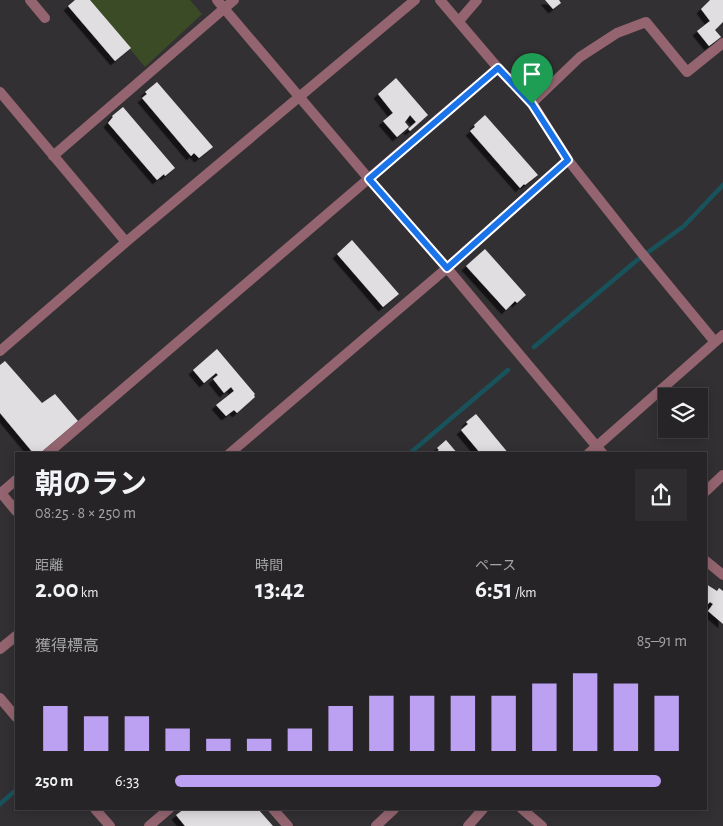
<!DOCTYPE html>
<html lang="ja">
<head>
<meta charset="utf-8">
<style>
	body { margin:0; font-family:"Alegreya Sans","Noto Sans JP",sans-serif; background:#2e2c2e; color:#f1f3f6; height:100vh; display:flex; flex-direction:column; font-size:19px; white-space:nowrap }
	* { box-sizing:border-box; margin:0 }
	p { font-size:16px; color:#a4a4a7 }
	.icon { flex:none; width:28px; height:28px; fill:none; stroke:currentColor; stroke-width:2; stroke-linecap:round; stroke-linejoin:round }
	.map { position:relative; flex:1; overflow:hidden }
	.side { position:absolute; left:15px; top:452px; width:692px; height:358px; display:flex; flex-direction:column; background:#262426; border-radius:0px; box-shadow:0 2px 12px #0003,0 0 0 1px #424143 }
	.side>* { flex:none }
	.controls { position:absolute; left:658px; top:388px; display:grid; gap:10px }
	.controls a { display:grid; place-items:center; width:50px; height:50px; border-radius:0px; background:#262426; box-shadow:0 2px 12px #0003,0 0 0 1px #424143; font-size:25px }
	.pin { position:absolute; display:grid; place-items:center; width:42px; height:42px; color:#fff; margin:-51px -21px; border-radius:50% 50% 50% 0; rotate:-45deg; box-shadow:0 0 5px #0007 }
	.pin .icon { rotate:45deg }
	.round { display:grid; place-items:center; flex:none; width:52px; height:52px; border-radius:0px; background:#2e2c2e }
	.headline { display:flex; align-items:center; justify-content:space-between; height:85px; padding:0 20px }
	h1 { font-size:28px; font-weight:700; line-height:38px }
	.metrics { display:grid; grid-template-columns:repeat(3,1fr); gap:8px; height:85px; padding:5px 20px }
	.metrics div { display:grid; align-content:center }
	.metrics b { font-size:25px; font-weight:700 }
	.metrics small { font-size:14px; font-weight:400 }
	.metrics p { font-size:14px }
	.chart { height:140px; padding:10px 20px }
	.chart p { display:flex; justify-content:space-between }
	.chart svg { width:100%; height:90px; margin-top:5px; stroke:#bca0f2; stroke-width:6 }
	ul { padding:0 20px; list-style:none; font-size:16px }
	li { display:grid; grid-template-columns:80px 60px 1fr; align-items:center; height:38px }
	li i { height:12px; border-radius:6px; background:#bca0f2 }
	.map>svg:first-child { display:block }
	.green { fill:#3a4b26 }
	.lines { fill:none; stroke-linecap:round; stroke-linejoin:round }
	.stream { stroke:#18535c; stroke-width:4.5 }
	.building { fill:#e1dee1; filter:url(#shadow) }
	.minor { stroke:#946570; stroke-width:10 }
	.tertiary { stroke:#946570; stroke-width:10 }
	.route-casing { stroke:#fff; stroke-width:10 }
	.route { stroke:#1a73e8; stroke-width:6 }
</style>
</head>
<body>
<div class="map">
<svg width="723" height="826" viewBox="0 0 723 826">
	<defs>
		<filter id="shadow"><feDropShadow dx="-4.5" dy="4.5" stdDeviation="0" flood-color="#0009"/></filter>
	</defs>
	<rect width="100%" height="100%" fill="#333033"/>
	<path class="green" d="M89,0h101l12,14 -57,53z"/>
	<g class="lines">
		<path class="stream" d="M534,347l102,-86 48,-35 39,-41
			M409,454l99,-84
			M0,804l16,-14"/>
	</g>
	<path class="building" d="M75,0h15l41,48 -16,13 -47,-55z
		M545,0h14l2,3 -8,6z
		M710,0h13v22l-8,8 6,7 -12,9 -12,-15 13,-10 -9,-12z
		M396,78l32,37 -18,16 -2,-2 8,-7 -6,-7 -5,7 4,5 -12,10 -14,-16 10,-8 -15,-19z
		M157,82l56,65 -14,11 -5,-5 -3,3 -49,-58 5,-4 -2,-2z
		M123,107l52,61 -10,8 -1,-2 -7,6 -49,-57 5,-6 -1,-1z
		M485,115l53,60 -13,10 -1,-1 -4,4 -50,-57 5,-4 -1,-2z
		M352,240l47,54 -16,13 -46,-53z
		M485,249l41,46 -9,8 -2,-2 -9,9 -40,-44z
		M217,349l38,45 -1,1 1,2 -18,16 -3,-3 -8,6 -10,-11 18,-14 -3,-4 -7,6 -11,-14 5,-4 -2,-2 -12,10 -11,-13z
		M5,361l37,42 13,-9 23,27 -39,33h-5l-34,-41v-48z
		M476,414l33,40h-28l-20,-24 7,-6 -2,-2z
		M446,440l12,14h-24l5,-4 -2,-2z
		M706,584l11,7 2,-3 4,3v33l-15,-13 5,-7 -3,-2 -4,4z
		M184,809h74l15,17h-88l-9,-11z"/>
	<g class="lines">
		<path class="minor" d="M30,0l15,18
			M217,0l152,179 78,89 156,186
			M440,0l58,68 34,35 36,57 72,91 75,91 -127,112
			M459,21l18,-21
			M0,92l126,150 -126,109
			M532,103l48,-46 37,-24 29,-11 41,50 36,-29
			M53,156l181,-156
			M126,242l289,-242
			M715,342l8,-7
			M47,454l451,-386
			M229,454l218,-186 121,-108
			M0,492l1,1 15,-13
			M0,494l1,-1 15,18
			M706,561l17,14
			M0,649l16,-13
			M0,698l16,19
			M95,809l15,17
			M273,809l15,17
			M522,809l20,17
			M149,826l20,-17
			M468,826l15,-17"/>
		<path class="tertiary" d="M706,491l17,-16
			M376,826l18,-17"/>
	</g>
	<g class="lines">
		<g class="route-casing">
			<path id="route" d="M498,68l34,36 36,56 -121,108 -78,-89z"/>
		</g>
		<use href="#route" class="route"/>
	</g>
</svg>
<div class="controls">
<a><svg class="icon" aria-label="layers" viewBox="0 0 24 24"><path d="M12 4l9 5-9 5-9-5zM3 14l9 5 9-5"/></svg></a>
</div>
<div class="pin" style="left:532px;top:104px;background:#1e9e55"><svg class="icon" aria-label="arrive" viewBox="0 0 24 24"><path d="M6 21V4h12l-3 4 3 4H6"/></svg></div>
<section class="side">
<div class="headline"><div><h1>朝のラン</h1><p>08:25 · 8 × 250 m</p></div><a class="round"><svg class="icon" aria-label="share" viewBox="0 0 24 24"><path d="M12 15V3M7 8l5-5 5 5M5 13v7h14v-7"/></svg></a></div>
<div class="metrics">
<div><p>距離</p><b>2.00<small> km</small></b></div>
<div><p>時間</p><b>13:42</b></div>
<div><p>ペース</p><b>6:51<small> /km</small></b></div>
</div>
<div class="chart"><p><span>獲得標高</span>85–91 m</p>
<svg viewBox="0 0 160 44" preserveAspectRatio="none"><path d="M5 44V22M15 44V27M25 44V27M35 44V33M45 44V38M55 44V38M65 44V33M75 44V22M85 44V17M95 44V17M105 44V17M115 44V17M125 44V11M135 44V6M145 44V11M155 44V17"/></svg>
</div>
<ul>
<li><b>250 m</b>6:33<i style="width:95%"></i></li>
</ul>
</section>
</div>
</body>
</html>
